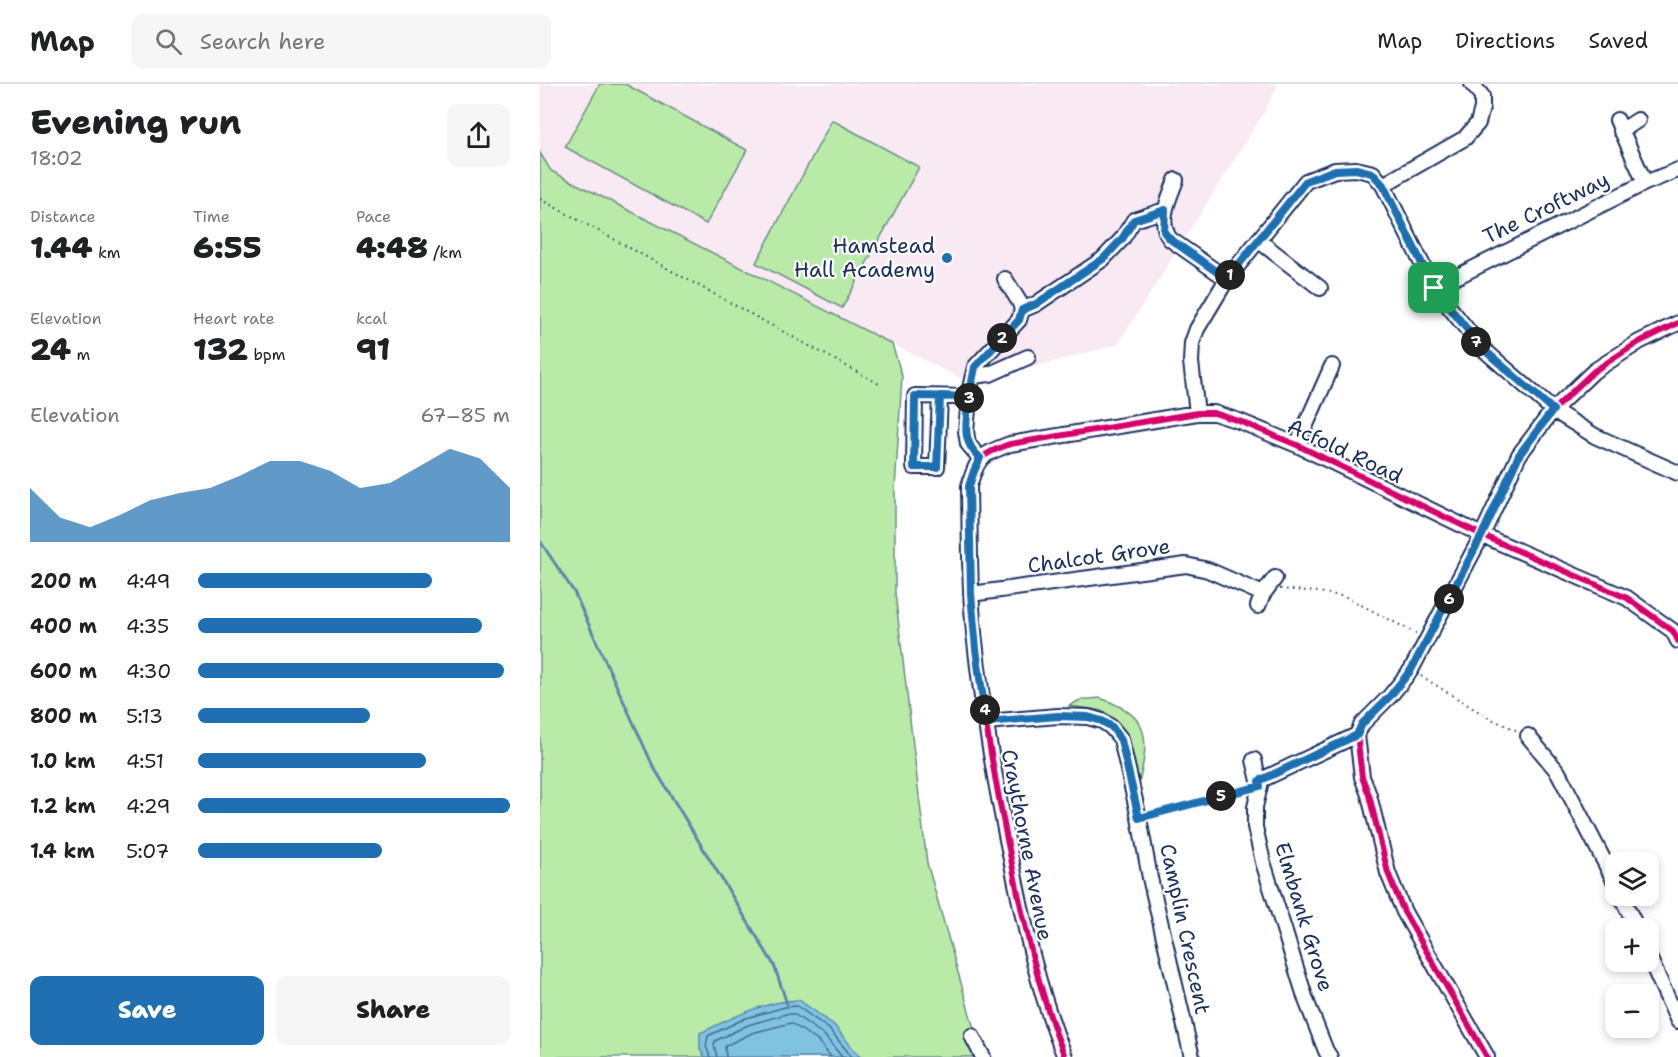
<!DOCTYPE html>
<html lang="en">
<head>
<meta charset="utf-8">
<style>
	body { margin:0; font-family:"Shantell Sans",sans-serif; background:#f6f6f6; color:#202124; height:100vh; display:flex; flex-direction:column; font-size:22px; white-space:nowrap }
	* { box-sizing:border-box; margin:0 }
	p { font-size:20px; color:#757577 }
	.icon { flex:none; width:33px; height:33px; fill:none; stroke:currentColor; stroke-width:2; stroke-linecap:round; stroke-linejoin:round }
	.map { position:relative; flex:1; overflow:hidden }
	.side { display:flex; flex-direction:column; background:#fff; width:540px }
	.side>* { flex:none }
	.buttons { position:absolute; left:1065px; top:768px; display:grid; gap:12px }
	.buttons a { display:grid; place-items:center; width:54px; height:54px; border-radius:12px; background:#fff; box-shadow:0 3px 9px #0003; font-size:30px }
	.pin { position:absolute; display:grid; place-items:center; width:51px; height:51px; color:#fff; margin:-26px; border-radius:12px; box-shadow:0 3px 9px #0006 }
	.km { position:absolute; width:30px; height:30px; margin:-15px; border-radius:50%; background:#222; color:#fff; font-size:16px; line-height:30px; text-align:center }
	.round { display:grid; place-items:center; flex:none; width:63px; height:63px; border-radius:12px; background:#f6f6f6 }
	.head { display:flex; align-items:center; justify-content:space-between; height:102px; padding:0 30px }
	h1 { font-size:33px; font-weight:800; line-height:45px }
	.stats { display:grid; grid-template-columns:repeat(3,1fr); gap:9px; height:102px; padding:6px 30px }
	.stats div { display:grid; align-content:center }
	.stats b { font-size:30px; font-weight:800 }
	.stats small { font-size:16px; font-weight:400 }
	.stats p { font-size:16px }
	.chart { height:168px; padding:12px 30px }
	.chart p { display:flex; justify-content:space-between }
	.chart svg { width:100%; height:108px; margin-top:6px; fill:#1f6fb2; opacity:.7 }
	.button { display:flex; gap:12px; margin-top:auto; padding:12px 30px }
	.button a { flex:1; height:69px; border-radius:12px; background:#1f6fb2; color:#fff; font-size:24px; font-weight:800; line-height:69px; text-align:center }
	.button a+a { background:#f6f6f6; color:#202124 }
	ul { padding:0 30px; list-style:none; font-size:20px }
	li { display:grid; grid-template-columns:96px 72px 1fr; align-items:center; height:45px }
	li i { height:15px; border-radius:8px; background:#1f6fb2 }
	header { display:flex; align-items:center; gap:36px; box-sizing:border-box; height:84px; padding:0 30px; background:#fff; border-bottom:2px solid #e0e0e0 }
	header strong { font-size:28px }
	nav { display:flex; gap:33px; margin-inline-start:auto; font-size:21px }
	.search { width:420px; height:54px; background:#f6f6f6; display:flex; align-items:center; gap:15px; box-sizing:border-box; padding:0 21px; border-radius:12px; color:#757577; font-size:22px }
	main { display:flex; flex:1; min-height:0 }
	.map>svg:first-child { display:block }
	.built { fill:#f8e9f2 }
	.green { fill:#baeaa8; stroke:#6a8c83; stroke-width:1.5 }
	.water { fill:#80c3e1; stroke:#5888ad; stroke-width:1.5 }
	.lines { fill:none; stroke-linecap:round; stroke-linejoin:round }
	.shore { stroke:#436a92; stroke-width:1.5 }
	.stream { stroke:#5888ad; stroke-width:3 }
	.minor-casing { stroke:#1b2f5e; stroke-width:18 }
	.path { stroke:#1b2f5e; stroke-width:2; stroke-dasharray:1.5 4.5; stroke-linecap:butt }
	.minor { stroke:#fff; stroke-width:14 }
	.cycleway-casing { stroke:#fff; stroke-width:10 }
	.cycleway { stroke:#d6006c; stroke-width:6 }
	.route-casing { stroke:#fff; stroke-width:12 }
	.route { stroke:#1f6fb2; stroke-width:8 }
	.poi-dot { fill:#1f6fb2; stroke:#fff; stroke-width:2 }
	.labels { text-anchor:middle; stroke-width:4.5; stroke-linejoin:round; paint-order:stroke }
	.street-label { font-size:21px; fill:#1b2f5e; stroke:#fff }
	.poi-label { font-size:21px; fill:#1b2f5e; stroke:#fff; text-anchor:end }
</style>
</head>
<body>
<header>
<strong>Map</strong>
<div class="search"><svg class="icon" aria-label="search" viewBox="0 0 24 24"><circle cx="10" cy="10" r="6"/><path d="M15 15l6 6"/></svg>Search here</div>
<nav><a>Map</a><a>Directions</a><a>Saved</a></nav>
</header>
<main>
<section class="side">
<div class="head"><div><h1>Evening run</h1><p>18:02</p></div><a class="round"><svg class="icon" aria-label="share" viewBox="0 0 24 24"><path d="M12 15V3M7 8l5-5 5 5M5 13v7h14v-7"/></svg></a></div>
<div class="stats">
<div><p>Distance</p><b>1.44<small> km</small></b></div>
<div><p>Time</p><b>6:55</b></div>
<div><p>Pace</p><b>4:48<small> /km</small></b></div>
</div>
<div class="stats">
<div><p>Elevation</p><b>24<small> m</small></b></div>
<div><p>Heart rate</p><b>132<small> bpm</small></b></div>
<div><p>kcal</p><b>91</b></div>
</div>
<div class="chart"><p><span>Elevation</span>67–85 m</p>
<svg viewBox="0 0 160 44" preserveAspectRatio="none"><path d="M0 44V22L10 34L20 38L30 33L40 27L50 24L60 22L70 17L80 11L90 11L100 15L110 22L120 20L130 13L140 6L150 10L160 22V44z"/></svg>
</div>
<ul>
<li><b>200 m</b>4:49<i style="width:75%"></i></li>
<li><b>400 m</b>4:35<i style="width:91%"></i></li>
<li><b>600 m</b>4:30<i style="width:98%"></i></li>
<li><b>800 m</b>5:13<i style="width:55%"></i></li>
<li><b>1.0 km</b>4:51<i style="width:73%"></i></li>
<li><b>1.2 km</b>4:29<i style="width:100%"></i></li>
<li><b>1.4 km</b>5:07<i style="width:59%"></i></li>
</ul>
<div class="button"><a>Save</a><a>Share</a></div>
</section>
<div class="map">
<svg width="1138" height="973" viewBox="0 0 1138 973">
	<rect width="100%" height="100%" fill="#fff"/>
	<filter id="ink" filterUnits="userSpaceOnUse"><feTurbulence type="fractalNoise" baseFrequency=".0167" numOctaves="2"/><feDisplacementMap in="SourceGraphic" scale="12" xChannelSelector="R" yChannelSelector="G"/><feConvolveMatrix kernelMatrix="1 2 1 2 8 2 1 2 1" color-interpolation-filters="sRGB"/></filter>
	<g filter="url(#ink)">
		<path class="built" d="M0,0h738l-15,30 -145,230 -128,35 -22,3 -418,-211 -10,-18z"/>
		<path class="green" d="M60,0h25l122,66 -41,74 -141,-77z
			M292,36l87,47 -77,141 -86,-45z
			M0,69l11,18 341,173 10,32 -7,113v104l32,270 55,194h-442z
			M560,614c53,19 49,41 38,90 -5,-24 -10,-67 -37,-77 -9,-3 -22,-3 -32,-5l11,-6z"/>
		<path class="water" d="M259,916l35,25 26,32h-155l-5,-8v-16c32,-15 64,-32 99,-33z"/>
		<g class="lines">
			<path class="shore" d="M170,973l-4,-11 2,-10 38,-18 39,-11 12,-1 32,23 23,28
				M177,973l-3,-12 1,-4 33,-16 38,-11h8l30,21 18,22
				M186,973l-1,-10 2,-2 25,-12 39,-10 27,18 13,16"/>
			<path class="stream" d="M0,457l34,51 79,174 121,199 13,39"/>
			<g class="minor-casing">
				<path id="minor" d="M1077,36l28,63
					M1081,47l17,-11
					M636,96c-7,19 -19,41 -6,59l57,40
					M843,101l82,-47 13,-15 4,-15v-12l-10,-12
					M718,156l62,48
					M894,204l211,-105 33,-13
					M482,226l14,-6 67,-45 19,-20 12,-19 31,-10
					M433,292l17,-2 38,-17
					M400,313l-3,70h-23l1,-71 54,1
					M657,329l-6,-51 1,-19 5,-14 30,-50 79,-98 29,-11 21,-1 17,4 10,12 51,103 48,60 71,62 42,26 83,37
					M757,361l35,-79
					M440,374l-12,-14 -2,-13 4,-43 5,-21 44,-47 3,-10 -2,-7 -15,-24
					M431,510l215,-29 22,5 55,24
					M718,522l5,-12 12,-16
					M446,638l72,-6 30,1 14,4 9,6 10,12 18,79 11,60 42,179
					M988,652l30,36 58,112
					M714,676l5,21
					M1081,812l16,32
					M1108,871l30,66
					M432,952l11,21
					M525,973c-25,-61 -39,-124 -52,-188 -15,-72 -29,-146 -37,-219 -7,-54 -6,-109 -7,-164 9,-30 12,-31 41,-42l187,-31h17l25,8 58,24 185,90 145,63 46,33 5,10
					M790,973l-4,-6 -20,-51 -43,-138 -8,-35v-20l5,-21 -1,-5 98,-46
					M947,973l-83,-145 -16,-39 -19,-78 -7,-18 -5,-42 5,-11 28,-28 21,-26 71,-135 37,-80 34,-45 41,-39 45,-29 39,-19"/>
			</g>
			<path class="path" d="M0,115l341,186
				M740,505l39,3 27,5 71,37
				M881,592l68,42 29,13
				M610,731l98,-26"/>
			<use href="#minor" class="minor"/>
			<g class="cycleway-casing">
				<path id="cycleway" d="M525,973c-25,-61 -39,-124 -52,-188 -15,-72 -29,-146 -37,-219 -7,-54 -6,-109 -7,-164 9,-30 12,-31 41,-42l187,-31h17l25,8 58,24 185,90 145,63 46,33 5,10
					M947,973l-83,-145 -16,-39 -19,-78 -7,-18 -5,-42 5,-11 28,-28 21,-26 71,-135 37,-80 34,-45 41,-39 45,-29 39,-19"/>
			</g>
			<use href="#cycleway" class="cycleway"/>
		</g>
	</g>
	<g class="lines" filter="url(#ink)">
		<g class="route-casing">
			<path id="route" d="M894,204l-51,-103 -11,-12 -16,-4 -21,1 -29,11 -79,98 -57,-40 -6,-7 1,-22 -31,10 -12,19 -19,20 -67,45 -14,6 -3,10 -44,47 -6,30 -29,-1 -3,71h-23l1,-71 54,1c-2,25 -9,43 11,61l-6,13 -5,15 2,108 5,55 10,73 72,-6 30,1 14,4 10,6 9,13 18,78 121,-32 -1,-5 98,-46 5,-11 28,-28 21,-26 71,-135 37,-80 34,-45 -71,-62 -48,-60"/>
		</g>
		<use href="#route" class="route"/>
	</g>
	<circle class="poi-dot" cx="407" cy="174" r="6"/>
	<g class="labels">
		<g class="street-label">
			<text transform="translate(1006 124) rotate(-26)" y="7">The Croftway</text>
			<text transform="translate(805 367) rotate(25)" y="7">Acfold Road</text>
			<text transform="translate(559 472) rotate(-8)" y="7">Chalcot Grove</text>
			<text transform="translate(487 761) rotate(79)" y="7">Craythorne Avenue</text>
			<text transform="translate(764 833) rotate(73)" y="7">Elmbank Grove</text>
			<text transform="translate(645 845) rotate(78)" y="7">Camplin Crescent</text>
		</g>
		<g class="poi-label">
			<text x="395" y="169">Hamstead<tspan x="395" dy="24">Hall Academy</tspan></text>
		</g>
	</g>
</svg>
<div class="buttons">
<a><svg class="icon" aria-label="layers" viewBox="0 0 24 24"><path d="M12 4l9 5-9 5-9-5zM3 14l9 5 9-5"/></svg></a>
<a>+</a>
<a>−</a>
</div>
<div class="pin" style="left:894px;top:204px;background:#1e9e55"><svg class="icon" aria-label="arrive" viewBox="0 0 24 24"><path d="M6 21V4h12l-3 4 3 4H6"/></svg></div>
<b class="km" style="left:690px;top:191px">1</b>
<b class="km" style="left:462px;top:254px">2</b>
<b class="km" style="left:429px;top:314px">3</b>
<b class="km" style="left:445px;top:626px">4</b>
<b class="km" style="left:681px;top:712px">5</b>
<b class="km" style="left:909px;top:515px">6</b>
<b class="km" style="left:936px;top:258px">7</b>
</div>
</main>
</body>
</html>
